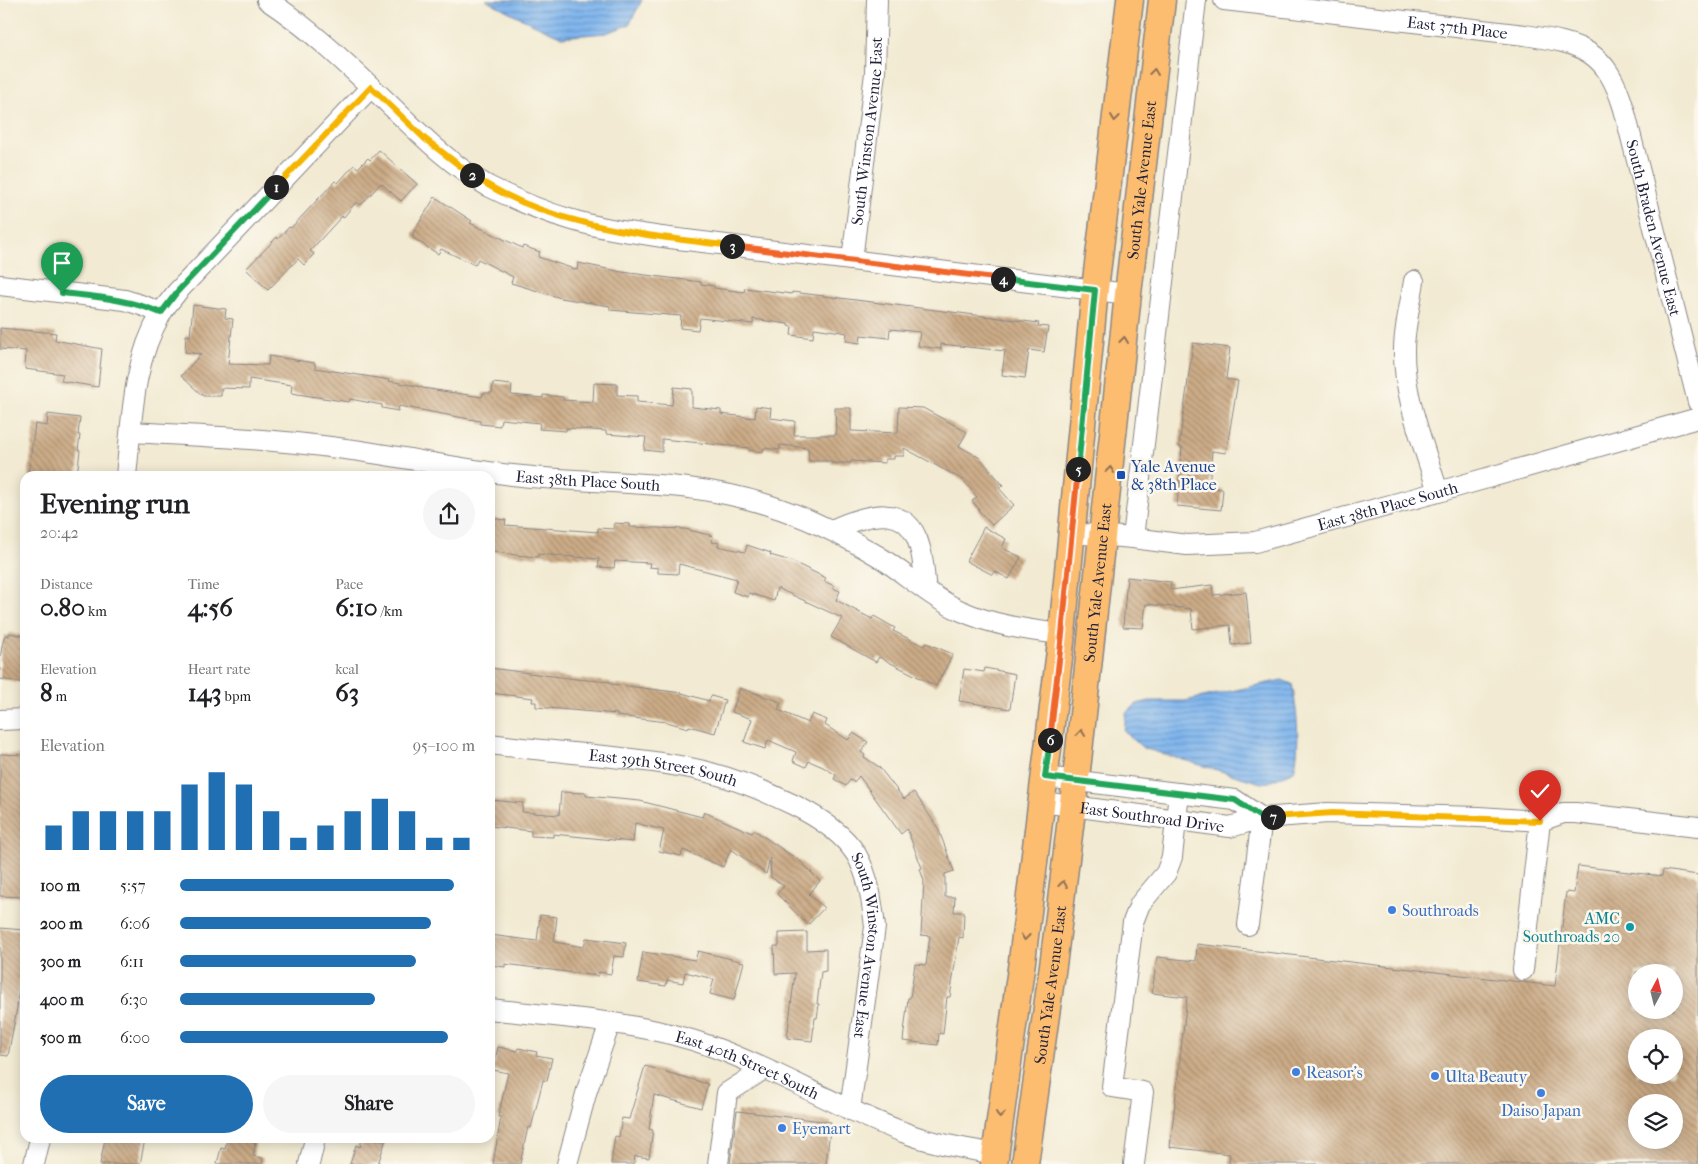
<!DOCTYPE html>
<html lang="en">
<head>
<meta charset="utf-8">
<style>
	body { margin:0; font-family:"IM FELL French Canon",serif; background:#f6f6f6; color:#202124; height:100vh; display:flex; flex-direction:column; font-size:19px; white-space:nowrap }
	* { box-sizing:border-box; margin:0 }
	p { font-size:16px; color:#757577 }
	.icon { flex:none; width:28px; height:28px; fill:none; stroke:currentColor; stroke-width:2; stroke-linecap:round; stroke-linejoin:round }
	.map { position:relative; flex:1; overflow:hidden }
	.drawer { position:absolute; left:20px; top:471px; width:475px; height:672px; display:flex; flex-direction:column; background:#fff; border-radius:15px; box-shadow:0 2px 12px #0003 }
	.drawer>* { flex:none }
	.needle { width:32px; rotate:7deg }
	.buttons { position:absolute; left:1628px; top:964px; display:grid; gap:10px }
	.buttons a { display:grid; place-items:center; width:55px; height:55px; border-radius:50%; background:#fff; box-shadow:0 2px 12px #0003; font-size:25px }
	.pin { position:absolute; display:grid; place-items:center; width:42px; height:42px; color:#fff; margin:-51px -21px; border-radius:50% 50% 50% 0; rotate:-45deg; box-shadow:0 0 5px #0007 }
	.pin .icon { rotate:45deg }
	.km { position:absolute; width:25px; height:25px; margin:-12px; border-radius:50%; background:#222; color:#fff; font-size:14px; line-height:25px; text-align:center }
	.round { display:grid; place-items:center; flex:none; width:52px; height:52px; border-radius:26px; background:#f6f6f6 }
	.overview { display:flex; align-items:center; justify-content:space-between; height:85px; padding:0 20px }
	h1 { font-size:28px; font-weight:700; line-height:38px }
	.metrics { display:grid; grid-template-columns:repeat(3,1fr); gap:8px; height:85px; padding:5px 20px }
	.metrics div { display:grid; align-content:center }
	.metrics b { font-size:25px; font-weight:700 }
	.metrics small { font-size:14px; font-weight:400 }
	.metrics p { font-size:14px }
	.chart { height:140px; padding:10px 20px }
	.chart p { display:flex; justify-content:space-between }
	.chart svg { width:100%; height:90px; margin-top:5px; stroke:#1f6fb2; stroke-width:6 }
	.button { display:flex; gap:10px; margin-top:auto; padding:10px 20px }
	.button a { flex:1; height:58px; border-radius:30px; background:#1f6fb2; color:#fff; font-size:20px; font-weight:700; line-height:58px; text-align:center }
	.button a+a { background:#f6f6f6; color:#202124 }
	ul { padding:0 20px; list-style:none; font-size:16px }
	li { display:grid; grid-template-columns:80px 60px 1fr; align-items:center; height:38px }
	li i { height:12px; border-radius:6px; background:#1f6fb2 }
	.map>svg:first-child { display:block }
	.water { fill:url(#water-rules); stroke:#506b94 }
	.building { fill:url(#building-back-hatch); fill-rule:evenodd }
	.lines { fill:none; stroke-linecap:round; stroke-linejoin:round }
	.minor-casing { stroke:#8a8686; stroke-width:22 }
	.major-casing { stroke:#8a8686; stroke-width:29 }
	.minor { stroke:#fff; stroke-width:20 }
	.major { stroke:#fcbd6f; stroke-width:26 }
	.oneway { stroke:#8f7055 }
	.split-1-casing { stroke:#fff; stroke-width:10 }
	.split-2-casing { stroke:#fff; stroke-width:10 }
	.split-3-casing { stroke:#fff; stroke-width:10 }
	.split-4-casing { stroke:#fff; stroke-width:10 }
	.split-5-casing { stroke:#fff; stroke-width:10 }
	.split-6-casing { stroke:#fff; stroke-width:10 }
	.split-7-casing { stroke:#fff; stroke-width:10 }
	.split-8-casing { stroke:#fff; stroke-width:10 }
	.split-1 { stroke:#22a559; stroke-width:6 }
	.split-2 { stroke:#f5b400; stroke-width:6 }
	.split-3 { stroke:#f5b400; stroke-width:6 }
	.split-4 { stroke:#f0652b; stroke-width:6 }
	.split-5 { stroke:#22a559; stroke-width:6 }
	.split-6 { stroke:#f0652b; stroke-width:6 }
	.split-7 { stroke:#22a559; stroke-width:6 }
	.split-8 { stroke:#f5b400; stroke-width:6 }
	.transit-dot { fill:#1a4fb4; stroke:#fbf7ec; stroke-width:2 }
	.shop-dot { fill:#3f7fe0; stroke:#fbf7ec; stroke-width:2 }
	.culture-dot { fill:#0f9aa8; stroke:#fbf7ec; stroke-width:2 }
	.labels { text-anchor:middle; stroke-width:5; stroke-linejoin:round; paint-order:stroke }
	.street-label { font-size:16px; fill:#22223b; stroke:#fbf7ec }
	.transit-label { font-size:16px; fill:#164399; stroke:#fbf7ec; text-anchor:start }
	.shop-label { font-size:16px; fill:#366cbe; stroke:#fbf7ec; text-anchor:start }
	.culture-label { font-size:16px; fill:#0d838f; stroke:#fbf7ec; text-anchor:end }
</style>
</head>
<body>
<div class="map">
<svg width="1698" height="1164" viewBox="0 0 1698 1164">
	<defs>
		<pattern id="water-rules" width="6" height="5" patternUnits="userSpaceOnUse" patternTransform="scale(1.25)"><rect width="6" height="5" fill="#7db4ed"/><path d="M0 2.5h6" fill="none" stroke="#6692c1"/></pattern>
		<pattern id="building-back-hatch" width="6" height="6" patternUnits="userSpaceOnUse" patternTransform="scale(1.25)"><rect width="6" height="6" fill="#ccac87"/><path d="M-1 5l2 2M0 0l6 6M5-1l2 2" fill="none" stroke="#a58c70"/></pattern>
	</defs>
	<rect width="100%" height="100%" fill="#fbf7ec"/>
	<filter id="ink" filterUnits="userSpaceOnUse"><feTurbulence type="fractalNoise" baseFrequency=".02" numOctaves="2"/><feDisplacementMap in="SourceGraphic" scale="10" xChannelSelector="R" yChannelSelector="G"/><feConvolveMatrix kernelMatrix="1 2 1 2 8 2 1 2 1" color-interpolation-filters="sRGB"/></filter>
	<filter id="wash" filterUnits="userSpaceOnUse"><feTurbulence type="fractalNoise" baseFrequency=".0096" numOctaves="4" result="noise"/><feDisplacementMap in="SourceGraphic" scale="20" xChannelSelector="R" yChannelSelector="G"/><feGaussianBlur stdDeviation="1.12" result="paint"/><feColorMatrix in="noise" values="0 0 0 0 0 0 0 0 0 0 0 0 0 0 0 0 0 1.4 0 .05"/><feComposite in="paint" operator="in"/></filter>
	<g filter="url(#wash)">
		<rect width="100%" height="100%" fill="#f2ead2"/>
		<path class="water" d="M486,0h156l-13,25 -23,8 -44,4 -29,-13z
			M1282,680l10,4c5,24 9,65 2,87l-25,11 -8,1 -118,-35 -19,-17 2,-18 11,-9 12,-3h36z"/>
		<g id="blocks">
			<path class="building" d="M379,150l38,34 -16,17 -20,-18 -20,22 -5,-3 -13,16 -1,-2 -32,35 4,3 -10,11 -6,-6 -30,31 -22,-21 31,-32 1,2 11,-12 2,1 44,-47 3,2 16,-18 4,3 10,-10 2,2z
				M435,197l37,24 -2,2 52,25 1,-2 17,6 -2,5 39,13 1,-7 44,9 79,10v2l13,2v2l30,4 1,-4 47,6v-2l247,31 -1,3 10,1 -4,25 -15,-2 -4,28 -23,-3 3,-24 -64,-7v5l-23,-3 2,-14 -30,-3 -1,9 -28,-3 -1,8 -14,-2 1,-8 -5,-1 -28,-4 -1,10 -22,-3 1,-8 -4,-1v-2l-35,-5v5l-53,-6 -2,12 -18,-2 1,-12 -71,-6v-4l-49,-8 -50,-15 2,-6 -35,-18 -3,6 -34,-16 -3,5 -25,-16v-5z
				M193,305l33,4 -1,9 8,1 -5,45 40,1 1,-9 46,7v5l75,12 -1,1 33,6v1l60,9 1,-4h9l1,-10 19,2 -1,10 32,3v-3l20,2v3l30,2 1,-19 23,1v11l20,1v6l35,3 2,-18 18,2v18l29,3v4l34,4 1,-12 15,2 -1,10 25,3 -1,14h42l-1,-27h16v23l47,2 1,-26 24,1 44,24 -8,14 21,12 23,27 -4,3 15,17 -22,20 -14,-15 1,-1 -7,-8 5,-4 -14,-17 -59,-32v8h-10v3h-9v4l-34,-2v2h-20v-2h-22l-1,-13 -28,-3v5l-16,-2 -1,4 -14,-2v-2l-87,-9v13l-18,-2 2,-13 -40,-3v-3l-40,-3v3l-27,-2 1,-6 -39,-4 -1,7 -20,-2v-3l-81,-15 -1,5 -16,-3v-3l-32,-6 -1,3 -58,-9 1,-8 -43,-6v10l-28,-1v8h-18l-22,-20 20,-22 -16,-2 1,-17 4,1z
				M0,328l56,5 -1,7 47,9 -4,38 -37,-6 2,-7 -38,-5 1,-18 -26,-2z
				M1193,343l37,5 -4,31 12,2 -12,72 -14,-2 -3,37 14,1 -2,21 -44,-4 5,-59h-3z
				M48,414l32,4 -2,17h2l-2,15h2l-3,26h-49l7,-52 12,2z
				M490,518l16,2 -1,5 93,7v-4l16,1v-6l16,1v3l55,2 28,7 -1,6 7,1 -1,3 27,6 2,-7 24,8 -1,2 21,6 35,17 -2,3 10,5 -1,2 7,3 -4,9 36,19 2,-3 21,12 -2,3 31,15 2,-3 27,11 -17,32 -57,-29 -3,5 -45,-25 11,-19 -65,-30 -3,13 -25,-8 -1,4 -15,-5 4,-13 -58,-15 -1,10 -20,-1v-5l-9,-1 1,-4 -35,-2 -1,7 -16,-1 1,-8 -61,-5v3l-22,-2 -26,-4z
				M984,527l22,12 -4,9 19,9 -12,22 -15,-8 -1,4 -27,-14z
				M1127,577l44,5 -1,8 42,-5 1,10 33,-3 5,51 -19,2 -2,-20 -37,4 -2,-20 -45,-5 -3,24 -20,-1z
				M9,633l16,3v47l-25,-4v-20l2,-13 3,-11 4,1z
				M490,668l86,11 35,3v2l71,9 27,8 2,-5 14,4 -10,33 -26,-7 -1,2 -21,-6 -50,-6v-2l-81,-7v-5h-4l1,-4 -43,-5z
				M985,668l30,6 -5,35 -51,-8 5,-32 20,3z
				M740,688l41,14 -3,8 30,13 4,-9 15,6 -2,5 23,15 5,-7 15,9 -7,10 4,3 -1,2 15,10 25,32 10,-7 24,36 16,43 -9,3v23h10l-1,15h10l-1,26 -4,-1 -9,60h-3l-4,37 -4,-1 -1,12 -35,-4 5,-43h2l5,-34 11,1 4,-29 -9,-1 3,-54 -4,-12 2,-1 -15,-39 -6,5 -42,-58 -5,6 -4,-2 -4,6 -12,-7 2,-4 -13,-8 -14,-6 -3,6 -13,-6 3,-9 -28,-12 -3,9 -21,-7 8,-23 -20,-7z
				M0,754l25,1v142l-25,-1z
				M561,792l25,1v3l54,5 62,16 2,-5 48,21 2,-3 47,32 19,19 -11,13 15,14 -16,17 -31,-31 7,-8 -13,-9 -1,-19 -4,16 -35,-25 -8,18 -40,-17 -2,6 -22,-5 5,-21 -29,-7 -2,19 -80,-8v3l-22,-1v-5l-41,-5v-26l33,3 -1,9 37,3z
				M1578,866l84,10 1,-6 35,5v289h-469l1,-10 -60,-7 17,-150 -35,-4 5,-36 39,4 1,-17 358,42 11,-94 8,1zM1636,972h38v38h-38zM1636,1038h38v37h-38zM1636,1102h38v38h-38z
				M540,915l17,2 -3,25 30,5 2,-9 40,5 -2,14 -10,-1 -3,18 -12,-2 -1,4 -93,-12v3l-15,-2v-30l47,6z
				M0,928l24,2 -7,78 -9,48 -8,-1z
				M807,932v18l19,-1v22l-5,1 -4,32h2l-2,14h-2l-3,23 -25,-3 8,-65 -20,1 -1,-28h5v-13z
				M698,951l46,11 -10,38 -24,-6 4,-15 -29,-7 -2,11 -16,-3 -1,6 -28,-4 5,-30 52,8z
				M498,1047l19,4 1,-3 19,4 -1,3 16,3 -5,23 -4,-1 -12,48 -3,-1 -8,37h-27l8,-47h-3l10,-44 -15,-3z
				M645,1066l63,18 -7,24 -47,-13 -5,34 4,1 -4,28 -14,-2 -1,8h-23l4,-28 4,1 3,-19 7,1z
				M737,1111l94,11 -5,42h-96z
				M105,1139h40l-5,25h-40z
				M227,1139h29l-3,17 10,2 -1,6h-45l4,-16 4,1z
				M362,1139h24l-8,25h-28l6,-19 4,2z"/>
		</g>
	</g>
	<g filter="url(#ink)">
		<use href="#blocks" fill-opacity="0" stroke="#8a8686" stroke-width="1"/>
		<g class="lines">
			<g class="minor-casing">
				<g id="minor">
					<path d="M267,0c44,29 83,67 121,103 31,30 62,62 100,83 26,13 53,25 81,33 32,10 67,14 101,19l458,56"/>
					<path id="s1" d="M1224,0l301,35c57,9 81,14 99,74l74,293"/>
					<path id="s2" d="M852,260l23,-187 2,-73"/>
					<path d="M1414,281c-3,21 -10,47 -10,69 -1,45 21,99 34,142"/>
					<path d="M0,285l125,15 19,6 17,7"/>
					<path id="s3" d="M131,432c66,4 133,6 199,15 61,7 121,21 182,28 86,10 173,3 256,30 39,12 75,30 110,51 27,17 51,40 81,54 33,15 67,20 103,24"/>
					<path d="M126,476c6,-55 6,-113 35,-162 4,-8 11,-15 16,-22l194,-205"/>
					<path d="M832,530c33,-15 76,-30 88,18 4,13 4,29 6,42"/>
					<path id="s4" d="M1072,533l61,5 54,7 68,-3 183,-50 260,-74"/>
					<path d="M1133,538l63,-538"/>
					<path d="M0,720l25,-1"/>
					<path id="s5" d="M490,744c66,9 134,11 200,24 36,7 71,21 104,37 22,11 48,27 62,49 13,22 16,48 19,73l-25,183"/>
					<path d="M1045,777l190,23 27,18"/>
					<path id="s6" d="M1042,802l188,25 32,-9 66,-5 151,4 61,4 23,-8h13l122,14"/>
					<path d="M1248,925l14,-107"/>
					<path d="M1523,970l17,-149"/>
					<path id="s7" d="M490,1009c74,9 153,12 223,38 66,24 125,61 190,85 30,12 61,16 92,22"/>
					<path d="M34,1164l6,-25"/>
					<path d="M309,1164l6,-25"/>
					<path d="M567,1164l20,-74 23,-67"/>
					<path d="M718,1164l9,-71 37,-24"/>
					<path d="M1134,1164l9,-72 -31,-5 21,-165 7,-18 26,-31 6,-16 7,-64"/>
				</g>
			</g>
			<g class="major-casing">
				<g id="major">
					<path d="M994,1164l28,-203 40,-327 33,-345 35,-289"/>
					<path id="s8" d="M1025,1164l29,-206 24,-197 50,-467 34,-294"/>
				</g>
			</g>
			<use href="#minor" class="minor"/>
			<use href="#major" class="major"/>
		</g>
		<defs><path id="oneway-chevron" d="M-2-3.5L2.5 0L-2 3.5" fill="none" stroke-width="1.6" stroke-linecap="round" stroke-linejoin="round" transform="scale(1.25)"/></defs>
		<g class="oneway">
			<use href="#oneway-chevron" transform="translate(1154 72) rotate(-83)"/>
			<use href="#oneway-chevron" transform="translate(1115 118) rotate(97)"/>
			<use href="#oneway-chevron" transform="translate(1124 340) rotate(-84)"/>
			<use href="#oneway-chevron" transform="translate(1110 470) rotate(-84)"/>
			<use href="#oneway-chevron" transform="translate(1081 733) rotate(-84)"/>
			<use href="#oneway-chevron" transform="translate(1063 884) rotate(-83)"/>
			<use href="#oneway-chevron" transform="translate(1025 937) rotate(97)"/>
			<use href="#oneway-chevron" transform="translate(1000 1115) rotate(97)"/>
		</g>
	</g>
	<g class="lines" filter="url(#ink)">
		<g class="split-1-casing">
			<path id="split-1" d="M62,293c34,4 67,6 99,20l16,-21 99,-105"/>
		</g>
		<g class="split-2-casing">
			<path id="split-2" d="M276,187l95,-100 54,52 47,36"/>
		</g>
		<g class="split-3-casing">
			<path id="split-3" d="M472,175c76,52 172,60 260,71"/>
		</g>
		<g class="split-4-casing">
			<path id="split-4" d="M732,246l271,33"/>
		</g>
		<g class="split-5-casing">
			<path id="split-5" d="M1003,279l92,11 -17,179"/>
		</g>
		<g class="split-6-casing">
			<path id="split-6" d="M1050,740l12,-106 16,-165"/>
		</g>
		<g class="split-7-casing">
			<path id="split-7" d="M1050,740l-5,37 190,23 27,18 11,-1"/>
		</g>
		<g class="split-8-casing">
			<path id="split-8" d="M1273,817l60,-4 207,8"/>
		</g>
		<use href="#split-1" class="split-1"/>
		<use href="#split-2" class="split-2"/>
		<use href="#split-3" class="split-3"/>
		<use href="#split-4" class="split-4"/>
		<use href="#split-5" class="split-5"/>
		<use href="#split-6" class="split-6"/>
		<use href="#split-7" class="split-7"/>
		<use href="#split-8" class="split-8"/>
	</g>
	<rect class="transit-dot" x="1116" y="470" width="10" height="10" rx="2.5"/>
	<g class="shop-dot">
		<circle cx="1392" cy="910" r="5"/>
		<circle cx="1296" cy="1072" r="5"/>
		<circle cx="1435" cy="1076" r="5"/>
		<circle cx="1541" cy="1093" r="5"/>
		<circle cx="782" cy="1128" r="5"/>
	</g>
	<circle class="culture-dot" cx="1630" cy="927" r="5"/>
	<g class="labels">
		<g class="street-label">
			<text dy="6" stroke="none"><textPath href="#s1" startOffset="235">East 37th Place</textPath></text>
			<text dy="6" stroke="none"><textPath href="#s2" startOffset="130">South Winston Avenue East</textPath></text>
			<text dy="6" stroke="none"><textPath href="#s8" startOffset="991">South Yale Avenue East</textPath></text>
			<text dy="6" stroke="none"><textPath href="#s1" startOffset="560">South Braden Avenue East</textPath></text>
			<text dy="6" stroke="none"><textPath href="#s3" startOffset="460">East 38th Place South</textPath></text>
			<text dy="6" stroke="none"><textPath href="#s4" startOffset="321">East 38th Place South</textPath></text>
			<text dy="6" stroke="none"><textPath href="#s8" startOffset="586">South Yale Avenue East</textPath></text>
			<text dy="6" stroke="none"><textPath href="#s5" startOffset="175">East 39th Street South</textPath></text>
			<text dy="6" stroke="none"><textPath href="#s6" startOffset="111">East Southroad Drive</textPath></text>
			<text dy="6" stroke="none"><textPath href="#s5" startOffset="486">South Winston Avenue East</textPath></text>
			<text dy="6" stroke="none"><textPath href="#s8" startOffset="181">South Yale Avenue East</textPath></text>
			<text dy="6" stroke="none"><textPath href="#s7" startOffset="265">East 40th Street South</textPath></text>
		</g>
		<g class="transit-label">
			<text x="1131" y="472">Yale Avenue<tspan x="1131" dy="18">&amp; 38th Place</tspan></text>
		</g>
		<g class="shop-label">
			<text x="1402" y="916">Southroads</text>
			<text x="1306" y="1078">Reasor's</text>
			<text x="1445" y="1082">Ulta Beauty</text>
			<text x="1541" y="1116" text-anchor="middle">Daiso Japan</text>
			<text x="792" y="1134">Eyemart</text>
		</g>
		<g class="culture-label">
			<text x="1620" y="924">AMC<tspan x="1620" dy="18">Southroads 20</tspan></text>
		</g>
	</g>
</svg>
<div class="buttons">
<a><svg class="needle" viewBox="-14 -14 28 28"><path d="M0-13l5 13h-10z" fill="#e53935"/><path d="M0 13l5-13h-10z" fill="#757577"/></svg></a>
<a><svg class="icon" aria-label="locate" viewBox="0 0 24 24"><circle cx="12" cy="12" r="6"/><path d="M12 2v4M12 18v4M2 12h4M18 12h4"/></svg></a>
<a><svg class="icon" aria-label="layers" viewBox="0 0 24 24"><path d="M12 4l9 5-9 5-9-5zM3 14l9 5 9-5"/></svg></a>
</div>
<div class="pin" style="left:62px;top:293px;background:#1e9e55"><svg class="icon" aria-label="arrive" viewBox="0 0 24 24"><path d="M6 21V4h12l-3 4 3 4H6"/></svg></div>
<div class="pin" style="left:1540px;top:821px;background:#d93025"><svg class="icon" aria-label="check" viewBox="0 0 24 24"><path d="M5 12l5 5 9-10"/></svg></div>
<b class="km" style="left:276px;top:187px">1</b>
<b class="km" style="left:472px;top:175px">2</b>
<b class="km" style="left:732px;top:246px">3</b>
<b class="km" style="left:1003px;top:279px">4</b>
<b class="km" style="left:1078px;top:469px">5</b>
<b class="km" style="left:1050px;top:740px">6</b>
<b class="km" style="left:1273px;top:817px">7</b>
<section class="drawer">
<div class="overview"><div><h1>Evening run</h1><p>20:42</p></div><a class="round"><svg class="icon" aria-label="share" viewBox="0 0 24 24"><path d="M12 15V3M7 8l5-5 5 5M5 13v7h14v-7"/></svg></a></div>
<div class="metrics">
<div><p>Distance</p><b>0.80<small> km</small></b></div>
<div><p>Time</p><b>4:56</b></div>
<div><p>Pace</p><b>6:10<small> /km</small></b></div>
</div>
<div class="metrics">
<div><p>Elevation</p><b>8<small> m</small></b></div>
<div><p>Heart rate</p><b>143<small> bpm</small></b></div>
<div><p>kcal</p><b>63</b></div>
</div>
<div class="chart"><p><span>Elevation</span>95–100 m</p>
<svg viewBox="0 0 160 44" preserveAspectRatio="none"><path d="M5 44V32M15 44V25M25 44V25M35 44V25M45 44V25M55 44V12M65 44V6M75 44V12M85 44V25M95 44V38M105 44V32M115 44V25M125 44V19M135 44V25M145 44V38M155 44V38"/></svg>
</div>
<ul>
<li><b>100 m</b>5:57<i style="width:93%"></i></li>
<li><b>200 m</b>6:06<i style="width:85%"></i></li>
<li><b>300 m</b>6:11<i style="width:80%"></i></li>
<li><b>400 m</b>6:30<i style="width:66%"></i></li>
<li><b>500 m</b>6:00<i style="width:91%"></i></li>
</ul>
<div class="button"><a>Save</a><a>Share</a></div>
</section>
</div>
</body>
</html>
